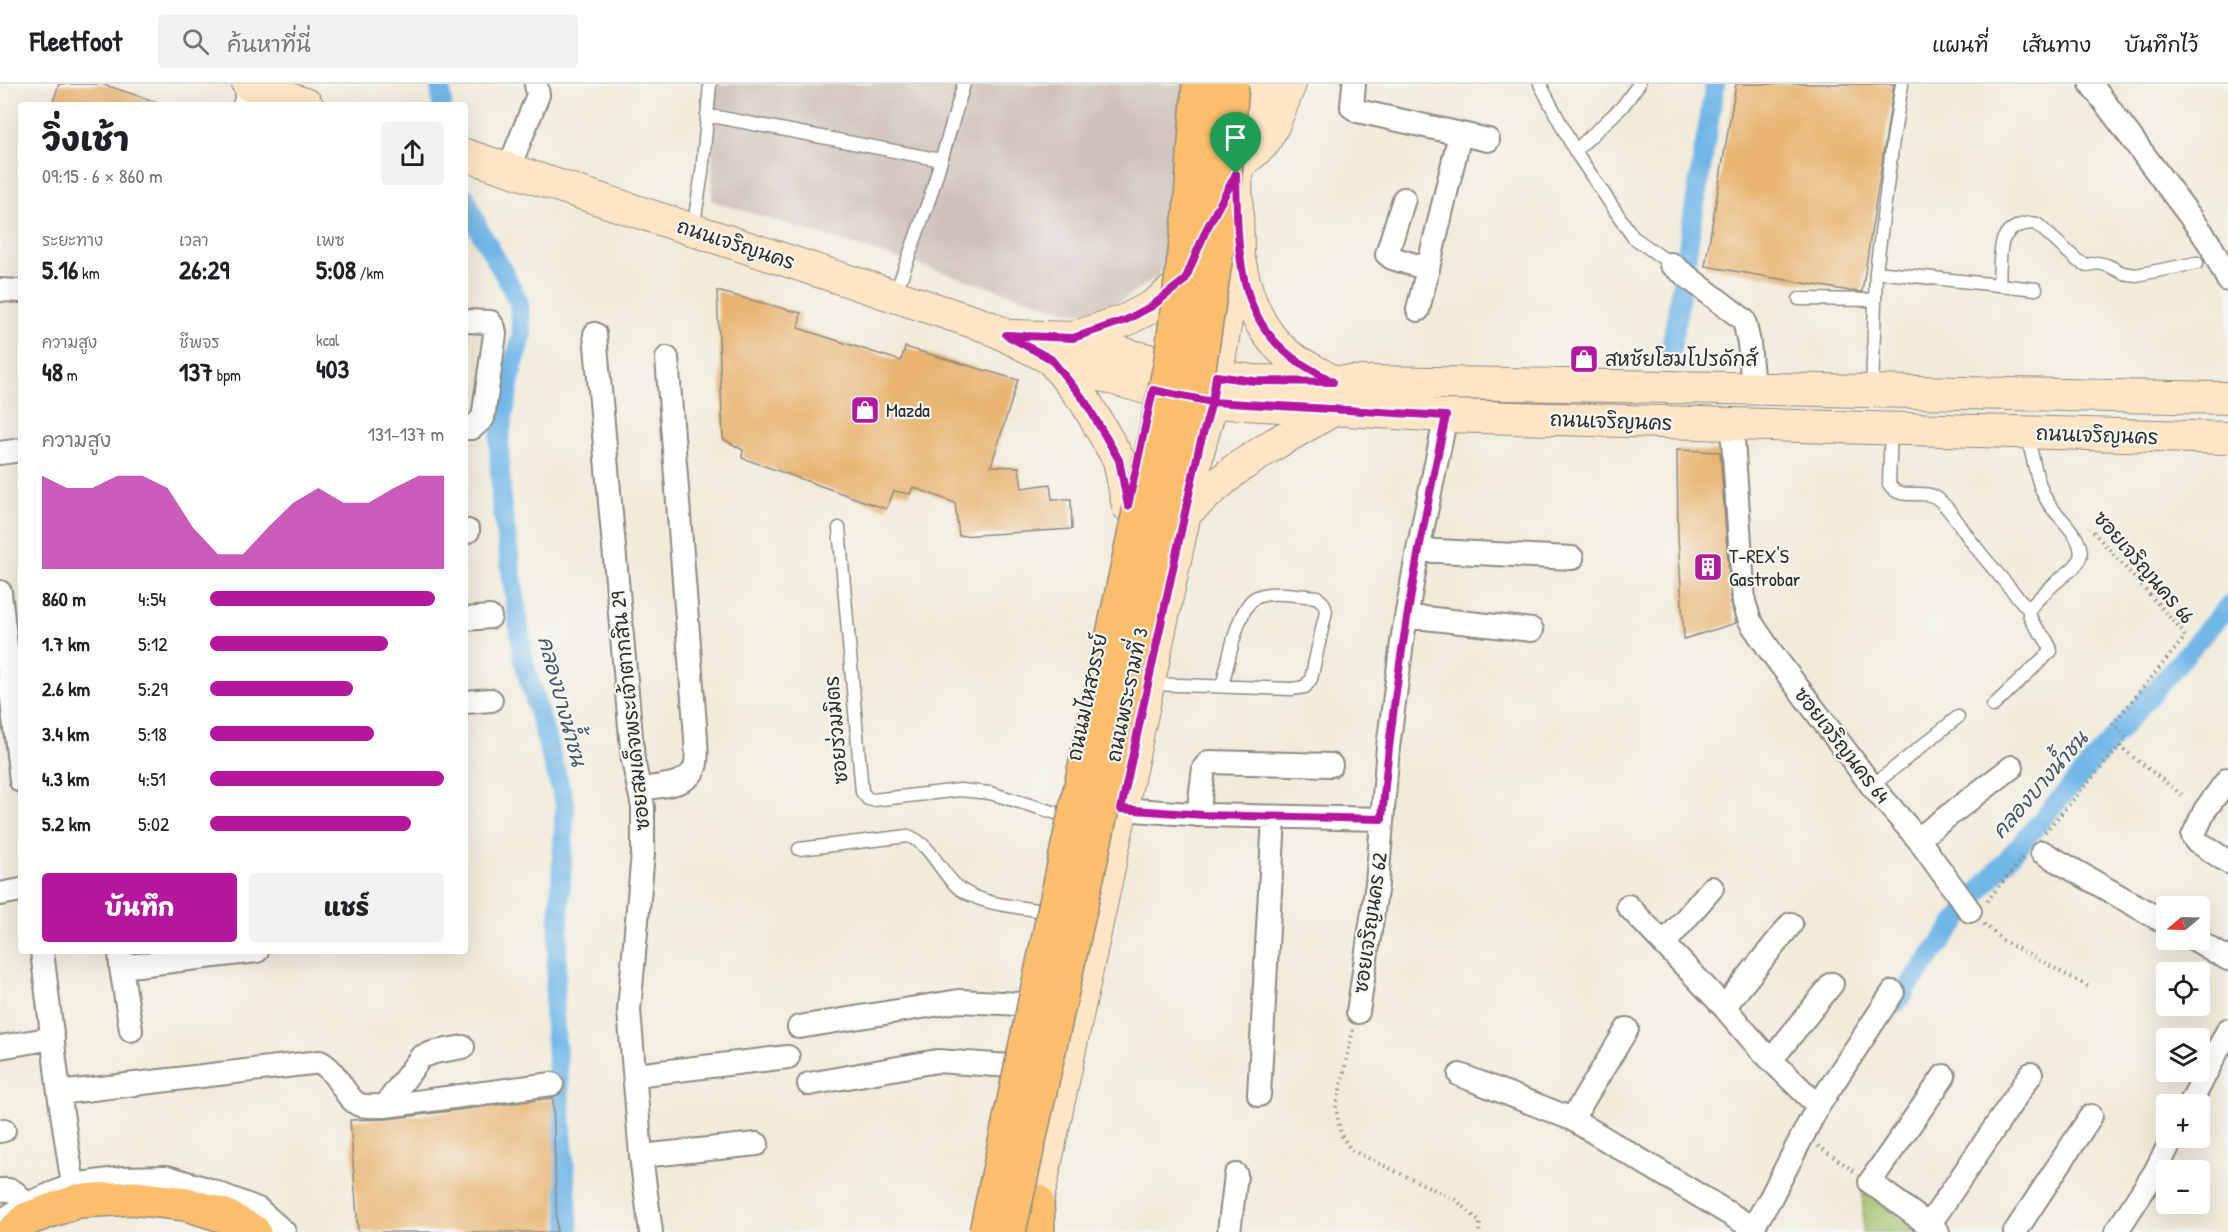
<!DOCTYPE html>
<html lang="th">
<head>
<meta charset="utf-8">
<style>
	body { margin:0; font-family:"Patrick Hand","Playpen Sans Thai",sans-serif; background:#f2f2f2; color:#202124; height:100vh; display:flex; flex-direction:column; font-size:22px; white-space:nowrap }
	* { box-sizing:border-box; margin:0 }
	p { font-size:20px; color:#757577 }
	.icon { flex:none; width:33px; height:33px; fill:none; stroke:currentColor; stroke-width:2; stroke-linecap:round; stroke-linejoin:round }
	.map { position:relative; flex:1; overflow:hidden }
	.details { position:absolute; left:18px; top:18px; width:450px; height:852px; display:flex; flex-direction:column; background:#fff; border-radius:6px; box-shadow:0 6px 24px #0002 }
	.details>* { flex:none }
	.needle { width:39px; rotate:251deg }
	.buttons { position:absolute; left:2156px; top:812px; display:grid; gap:12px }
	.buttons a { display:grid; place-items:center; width:54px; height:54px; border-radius:6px; background:#fff; box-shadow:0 6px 24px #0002; font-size:30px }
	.pin { position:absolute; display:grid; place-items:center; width:51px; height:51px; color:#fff; margin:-62px -26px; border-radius:50% 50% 50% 0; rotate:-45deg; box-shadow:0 0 6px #0007 }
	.pin .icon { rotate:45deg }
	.round { display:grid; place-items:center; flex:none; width:63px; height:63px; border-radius:6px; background:#f2f2f2 }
	.overview { display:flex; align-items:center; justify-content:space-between; height:102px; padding:0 24px }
	h1 { font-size:33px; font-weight:800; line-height:45px }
	.figures { display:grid; grid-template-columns:repeat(3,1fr); gap:9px; height:102px; padding:6px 24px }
	.figures div { display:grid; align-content:center }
	.figures b { font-size:26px; font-weight:800 }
	.figures small { font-size:16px; font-weight:400 }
	.figures p { font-size:16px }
	.chart { height:168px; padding:12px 24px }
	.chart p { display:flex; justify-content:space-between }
	.chart svg { width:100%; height:108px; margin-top:6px; fill:#b5179e; opacity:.7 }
	.action { display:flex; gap:12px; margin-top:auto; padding:12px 24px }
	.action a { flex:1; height:69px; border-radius:6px; background:#b5179e; color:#fff; font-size:24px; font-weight:800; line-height:69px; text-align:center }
	.action a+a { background:#f2f2f2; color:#202124 }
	ul { padding:0 24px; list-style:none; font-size:20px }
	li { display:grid; grid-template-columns:96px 72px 1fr; align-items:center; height:45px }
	li i { height:15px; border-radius:8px; background:#b5179e }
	header { display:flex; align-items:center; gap:36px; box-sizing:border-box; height:84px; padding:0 30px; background:#fff; border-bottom:2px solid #e0e0e0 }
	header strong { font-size:28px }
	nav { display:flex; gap:33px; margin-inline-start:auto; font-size:21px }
	.search { width:420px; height:54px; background:#f2f2f2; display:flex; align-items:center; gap:15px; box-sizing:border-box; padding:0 21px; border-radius:6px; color:#757577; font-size:22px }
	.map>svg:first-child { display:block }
	.industrial { fill:#cfc0ba }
	.green { fill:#a1c068; stroke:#66764a; stroke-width:1.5 }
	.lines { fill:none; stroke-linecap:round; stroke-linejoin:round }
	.canal { stroke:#70b6e7; stroke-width:20 }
	.building { fill:#e8b470 }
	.lane-casing { stroke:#8e8b82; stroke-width:15 }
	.street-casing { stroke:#8e8b82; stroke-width:26 }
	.secondary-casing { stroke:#8e8b82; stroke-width:34 }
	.primary-casing { stroke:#8e8b82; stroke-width:36 }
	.path { stroke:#8e8b82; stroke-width:4; stroke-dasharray:1.5 4.5; stroke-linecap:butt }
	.lane { stroke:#fff; stroke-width:12 }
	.street { stroke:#fff; stroke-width:22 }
	.secondary { stroke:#fde5c5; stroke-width:32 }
	.primary { stroke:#fabe6d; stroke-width:33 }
	.primary-bridge-casing { stroke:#8e8b82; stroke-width:36; stroke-linecap:butt }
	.primary-bridge { stroke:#fabe6d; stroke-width:33 }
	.route-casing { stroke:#fff; stroke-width:12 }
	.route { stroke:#b5179e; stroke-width:8 }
	.labels { text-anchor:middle; stroke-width:4.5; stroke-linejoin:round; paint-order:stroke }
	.street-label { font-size:20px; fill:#2b2b2b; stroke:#f6f6f2 }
	.poi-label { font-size:20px; fill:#2b2b2b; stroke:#f6f6f2; text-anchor:start }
	.water-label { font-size:21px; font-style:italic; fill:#405563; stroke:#f6f6f2 }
</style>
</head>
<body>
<header>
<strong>Fleetfoot</strong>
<div class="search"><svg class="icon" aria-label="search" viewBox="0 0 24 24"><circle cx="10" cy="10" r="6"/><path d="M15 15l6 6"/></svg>ค้นหาที่นี่</div>
<nav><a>แผนที่</a><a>เส้นทาง</a><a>บันทึกไว้</a></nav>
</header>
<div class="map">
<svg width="2228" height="1148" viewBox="0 0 2228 1148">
	<rect width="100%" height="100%" fill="#f6f6f2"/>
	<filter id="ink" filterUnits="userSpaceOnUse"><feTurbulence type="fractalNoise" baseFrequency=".0167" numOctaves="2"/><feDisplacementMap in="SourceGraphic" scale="12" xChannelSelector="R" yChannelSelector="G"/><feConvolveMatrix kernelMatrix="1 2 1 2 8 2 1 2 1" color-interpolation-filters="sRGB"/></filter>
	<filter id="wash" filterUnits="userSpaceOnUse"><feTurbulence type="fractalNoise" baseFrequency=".008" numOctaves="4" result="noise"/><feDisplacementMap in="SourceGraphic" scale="24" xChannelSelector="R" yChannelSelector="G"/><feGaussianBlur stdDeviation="1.35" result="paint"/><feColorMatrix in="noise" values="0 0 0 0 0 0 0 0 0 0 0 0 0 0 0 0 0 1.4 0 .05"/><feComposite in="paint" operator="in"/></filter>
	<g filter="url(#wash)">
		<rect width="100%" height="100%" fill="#f1ebda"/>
		<path class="industrial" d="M713,0h483l-11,136 -27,56 -47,31 -19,8 -25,-4 -355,-110z"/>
		<path class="green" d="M1863,1105l55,43h-55z"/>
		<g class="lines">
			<path class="canal" d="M440,0l2,21
				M465,113l14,33 22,38 18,35 3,34 -10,32 -13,72 2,59 23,162 41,142 -11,210 15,218
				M1670,271l45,-271
				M1896,919l81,-109 251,-288"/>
		</g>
		<g id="blocks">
			<path class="building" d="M59,0h43l55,18v3h-105z
				M1736,0h158l-32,208 -12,-1 -145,-25z
				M717,207l84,22 -3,15 103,33 4,-14 113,33 -27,86 28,1 3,21 28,-4 2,15h19l1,30 -113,7 -4,-33 -42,-16 -3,7 -16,-3 -8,18 -144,-51 1,-8 -20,-11z
				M1677,366l43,2 11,151 5,20 -52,16 -6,-102z
				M553,1014l4,134h-199l-8,-112 37,-1z"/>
		</g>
	</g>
	<g filter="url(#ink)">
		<use href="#blocks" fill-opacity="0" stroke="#8e8b82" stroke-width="1.5"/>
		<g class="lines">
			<g class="lane-casing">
				<path id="lane" d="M1540,0l35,67 58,86 38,27
					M239,21l6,-21
					M707,31l234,45
					M1575,67l47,-44 17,-23
					M693,145l9,-56 8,-89
					M1876,188l160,17
					M1999,201c1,-12 0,-35 4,-45 5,-12 22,-19 34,-16l41,37 9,4 10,-2 10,2 16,8 13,2 61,-12
					M895,211l35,-98 34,-113
					M1799,215l76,1
					M1872,307l4,-119 17,-132 9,-56
					M1891,344l-2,56c12,19 34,3 49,15 15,12 25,33 37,47 17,22 36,43 54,64
					M839,444l23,264 6,7 5,1 87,-10 30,3 73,22
					M1149,600l143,5 13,-2 6,-8 15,-68 -2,-7 -7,-7c-16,-1 -46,-7 -60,0 -20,8 -29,69 -35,89
					M1993,622l58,-55c-3,-16 -23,-26 -22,-41 9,-13 21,-22 32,-32 6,-5 14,-10 17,-16 12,-20 -19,-43 -29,-58 -13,-19 -16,-48 -22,-70
					M1872,702l86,-69
					M799,765l109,-13c24,8 32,38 52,53 23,16 55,17 82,22"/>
			</g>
			<g class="street-casing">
				<path id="street" d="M1354,0l-2,23 6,4 130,29
					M2091,0l110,147 10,15 17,34
					M508,86l30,-75 -2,-11
					M1404,115l-17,55 5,4 36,11
					M1671,180l73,56 5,23 4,45
					M0,206l21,1
					M1418,226l42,-176
					M465,237l25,1 4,6 1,6 -12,84 -11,10h-7
					M595,250l38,426 10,47v46l-14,157 12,146 10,76
					M1732,341l12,177 6,19 21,31 101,134 46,53 52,72
					M0,369l21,-3
					M465,448l3,-1
					M1418,466l154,8
					M0,508l21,189
					M1407,532l125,14
					M465,535l25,-2
					M465,618l26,-2
					M2228,695l-23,31 -12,26 2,4 33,22
					M639,705c18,-3 49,-2 56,-22 3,-8 1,-21 1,-29l-29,-380
					M1121,725l83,6 178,4
					M1198,731l6,-47 5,-6 122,3
					M1918,755l94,-72
					M2042,768l124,71
					M0,810l21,-4
					M1628,822l96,101 36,42 58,57
					M2194,855l34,20
					M1664,860l48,-56
					M42,867l17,142 14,92
					M120,867l1,16 136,-16
					M121,883l10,63
					M1724,923l67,-83
					M1358,928l19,-128 11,-137 15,-112 15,-85 28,-134
					M799,943l160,-26 62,3
					M0,963l53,-9
					M1772,975l60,-75
					M635,991l153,-18
					M1460,991l112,44 181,109
					M809,1000l128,-23 73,5
					M59,1009l261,-31c19,10 24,37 40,43 7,2 18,1 25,1l167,-22
					M1259,1011l15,-278
					M2190,1020l38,-74
					M385,1022l36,-49 14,-5 28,-5
					M1572,1035l55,-90
					M0,1047l4,-1
					M641,1072l116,-12
					M0,1106c14,-2 18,4 25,15
					M0,1138l25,-17 48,-20 51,-7 43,-1 40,12 51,20 26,23
					M1929,1141l102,-151
					M1229,1148l7,-57
					M1750,1148l20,-33 48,-93 75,-114
					M1938,1148l-68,-50 74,-106
					M2015,1148l76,-116
					M2116,1148l39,-60 18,-35"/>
			</g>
			<g class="secondary-casing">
				<path id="secondary" d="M248,0l59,21
					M465,71l524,172 62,32 42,14 60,17 59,12 234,14 782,22
					M1239,81l24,-21 11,-20 16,-40
					M1240,179c7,37 22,75 55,97 12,7 25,14 37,21
					M1013,252l60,2 59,18 84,20 38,5c324,2 649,12 974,17
					M1073,254l53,-18 27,-14 32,-25
					M1051,275l34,42 34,59 9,46
					M1186,428l50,-43 40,-26 57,-33
					M1032,1142l167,-778 13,-46 26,-152 -2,-75 21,-91"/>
			</g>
			<g class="primary-casing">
				<path id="primary" d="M1037,1117l1,31
					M13,1148l14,-13 51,-18 55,-3 53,6 39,12 29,16"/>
			</g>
			<path class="path" d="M2119,662l63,49
				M2045,748l82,-94 -14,-14 72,-87 -4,-7 -91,-102
				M1987,817l37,-45
				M1984,840l18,16 87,47
				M1353,946l-17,78 5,27 10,15 105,50 24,22 -1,10
				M1818,1062l36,25"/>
			<use href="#lane" class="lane"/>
			<use href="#street" class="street"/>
			<use href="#secondary" class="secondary"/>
			<use href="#primary" class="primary"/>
			<g class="primary-bridge-casing">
				<path id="primary-bridge" d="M986,1148l184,-866 20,-153 9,-129
					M1009,1148l190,-864 23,-152 10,-132"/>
			</g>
			<use href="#primary-bridge" class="primary-bridge"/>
		</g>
	</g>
	<g class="lines" filter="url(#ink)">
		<g class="route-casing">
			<path id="route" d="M1236,90l-30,56 -21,50 -33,26 -26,14 -53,18 -67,-3 45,24 34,42 34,59 9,46 25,-116 59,12 234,14c-29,134 -53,267 -64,403l-178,-4 -83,-6 78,-361 13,-46 4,-26 38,5 79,1c-13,-8 -28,-15 -40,-24 -59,-43 -55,-119 -57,-184"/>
		</g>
		<use href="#route" class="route"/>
	</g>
	<defs>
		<g id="shop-square" transform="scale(1.5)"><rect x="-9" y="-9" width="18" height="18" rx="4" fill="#b5179e" stroke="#f6f6f2"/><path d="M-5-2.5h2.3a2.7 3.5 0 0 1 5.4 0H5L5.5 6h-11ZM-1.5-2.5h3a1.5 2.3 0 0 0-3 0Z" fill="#fff"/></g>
		<g id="building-square" transform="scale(1.5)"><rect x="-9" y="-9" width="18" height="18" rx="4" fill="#b5179e" stroke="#f6f6f2"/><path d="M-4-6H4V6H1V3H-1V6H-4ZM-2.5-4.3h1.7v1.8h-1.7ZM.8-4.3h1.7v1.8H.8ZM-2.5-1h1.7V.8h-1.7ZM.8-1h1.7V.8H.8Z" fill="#fff"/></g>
	</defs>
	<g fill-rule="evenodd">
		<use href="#shop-square" x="1584" y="275"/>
		<use href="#shop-square" x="865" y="326"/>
		<use href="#building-square" x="1708" y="483"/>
	</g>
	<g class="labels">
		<g class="street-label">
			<text transform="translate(736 160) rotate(18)" y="7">ถนนเจริญนคร</text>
			<text transform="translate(1611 337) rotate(2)" y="7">ถนนเจริญนคร</text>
			<text transform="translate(2097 351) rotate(2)" y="7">ถนนเจริญนคร</text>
			<text transform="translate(2144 483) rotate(49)" y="7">ซอยเจริญนคร 66</text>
			<text transform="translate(1127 611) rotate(-78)" y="7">ถนนพระรามที่ 3</text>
			<text transform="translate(1087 613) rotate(-78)" y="7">ถนนมไหสวรรย์</text>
			<text transform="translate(630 627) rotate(-96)" y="7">ซอยสมเด็จพระเจ้าตากสิน 29</text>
			<text transform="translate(836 646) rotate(-95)" y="7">ซอยร่วมมิตร</text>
			<text transform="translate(1842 661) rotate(52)" y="7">ซอยเจริญนคร 64</text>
			<text transform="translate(1370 839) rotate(-82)" y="7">ซอยเจริญนคร 62</text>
		</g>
		<g class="poi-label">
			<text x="1605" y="282">สหชัยโฮมโปรดักส์</text>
			<text x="886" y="333">Mazda</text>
			<text x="1729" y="479">T-REX'S<tspan x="1729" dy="23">Gastrobar</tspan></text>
		</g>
		<g class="water-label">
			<text transform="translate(562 617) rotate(75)" y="7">คลองบางน้ำชน</text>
			<text transform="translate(2040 701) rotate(-49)" y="7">คลองบางน้ำชน</text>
		</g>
	</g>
</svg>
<div class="buttons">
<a><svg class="needle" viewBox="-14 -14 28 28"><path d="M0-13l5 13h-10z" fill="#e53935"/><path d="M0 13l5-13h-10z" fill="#757577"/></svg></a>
<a><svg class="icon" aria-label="locate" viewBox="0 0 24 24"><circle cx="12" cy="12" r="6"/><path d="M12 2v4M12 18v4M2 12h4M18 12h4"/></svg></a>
<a><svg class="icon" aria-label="layers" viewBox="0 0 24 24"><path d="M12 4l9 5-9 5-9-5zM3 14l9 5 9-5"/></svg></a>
<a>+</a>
<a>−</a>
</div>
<div class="pin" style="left:1236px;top:90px;background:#1e9e55"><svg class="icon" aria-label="arrive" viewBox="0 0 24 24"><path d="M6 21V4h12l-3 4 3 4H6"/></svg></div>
<section class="details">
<div class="overview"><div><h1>วิ่งเช้า</h1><p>09:15 · 6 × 860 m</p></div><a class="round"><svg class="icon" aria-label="share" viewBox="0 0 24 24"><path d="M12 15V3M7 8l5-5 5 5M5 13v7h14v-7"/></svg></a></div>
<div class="figures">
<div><p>ระยะทาง</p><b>5.16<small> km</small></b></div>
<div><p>เวลา</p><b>26:29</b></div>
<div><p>เพซ</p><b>5:08<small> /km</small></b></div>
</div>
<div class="figures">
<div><p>ความสูง</p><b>48<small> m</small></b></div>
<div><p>ชีพจร</p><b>137<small> bpm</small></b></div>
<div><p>kcal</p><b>403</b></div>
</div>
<div class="chart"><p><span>ความสูง</span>131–137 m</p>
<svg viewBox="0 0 160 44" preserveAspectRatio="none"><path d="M0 44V6L10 11L20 11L30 6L40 6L50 11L60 27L70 38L80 38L90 27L100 17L110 11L120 17L130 17L140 11L150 6L160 6V44z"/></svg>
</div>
<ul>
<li><b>860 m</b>4:54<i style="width:96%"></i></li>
<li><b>1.7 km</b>5:12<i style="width:76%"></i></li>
<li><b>2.6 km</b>5:29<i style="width:61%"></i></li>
<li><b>3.4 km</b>5:18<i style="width:70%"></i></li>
<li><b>4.3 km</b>4:51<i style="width:100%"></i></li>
<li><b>5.2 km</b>5:02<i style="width:86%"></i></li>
</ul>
<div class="action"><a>บันทึก</a><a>แชร์</a></div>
</section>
</div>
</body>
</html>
